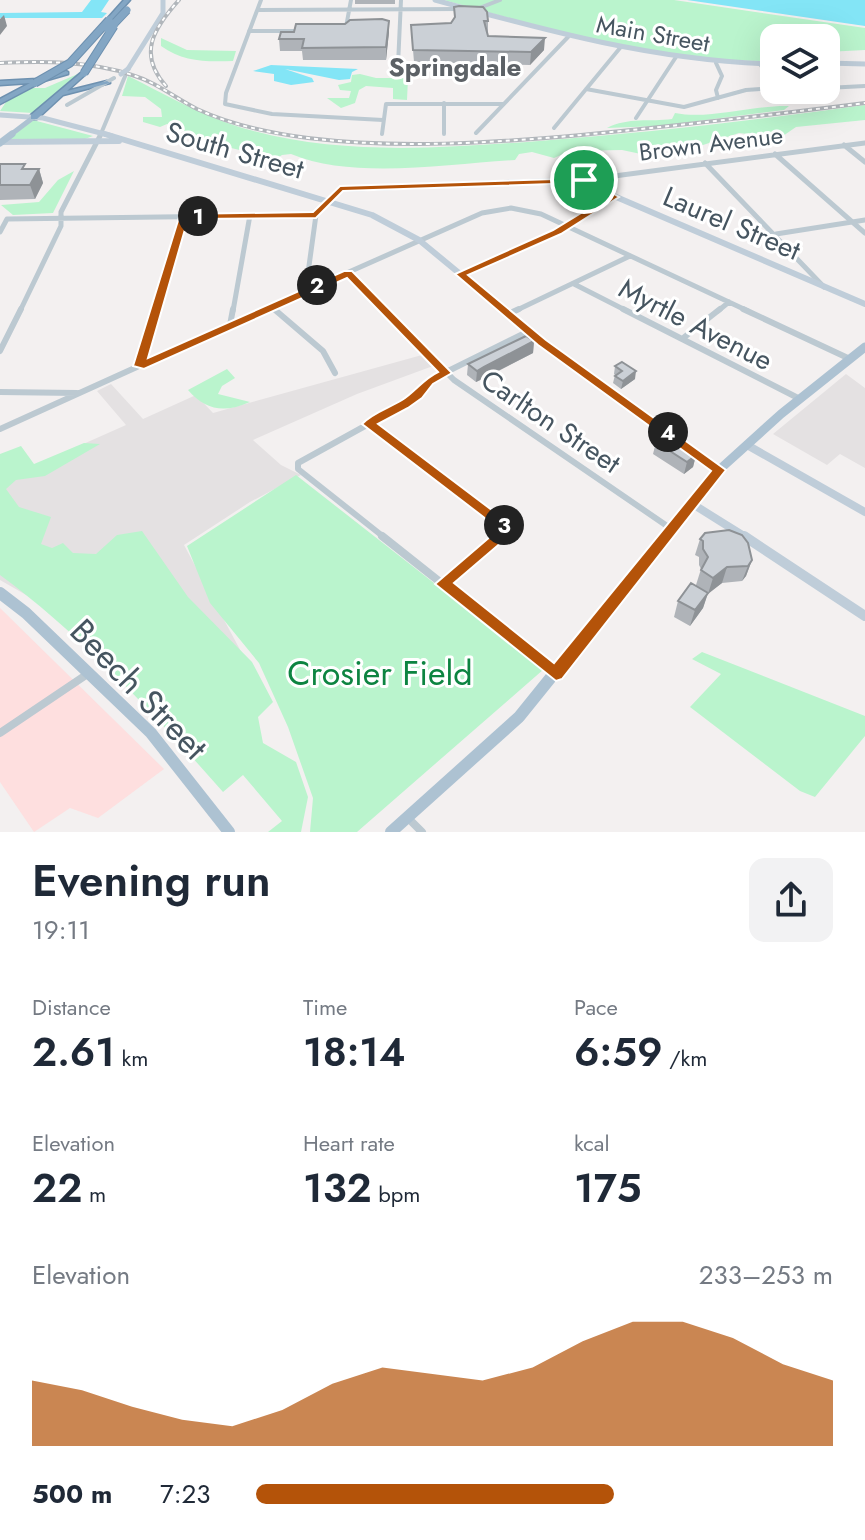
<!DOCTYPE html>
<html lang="en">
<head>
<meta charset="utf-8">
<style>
	body { margin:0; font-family:Jost,sans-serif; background:#f2f2f3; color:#1f2937; height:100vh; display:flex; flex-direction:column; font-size:30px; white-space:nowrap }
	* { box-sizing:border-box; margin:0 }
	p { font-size:26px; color:#747a83 }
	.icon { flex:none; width:44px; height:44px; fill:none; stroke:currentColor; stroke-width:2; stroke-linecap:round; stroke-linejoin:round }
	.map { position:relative; height:832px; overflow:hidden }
	.sheet { display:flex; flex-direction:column; background:#fff; flex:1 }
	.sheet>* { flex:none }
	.controls { position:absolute; left:760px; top:24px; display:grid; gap:16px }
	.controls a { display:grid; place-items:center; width:80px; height:80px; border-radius:16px; background:#fff; box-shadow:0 8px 32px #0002; font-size:40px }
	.pin { position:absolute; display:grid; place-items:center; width:68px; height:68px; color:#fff; margin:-34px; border:4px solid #fff; border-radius:50%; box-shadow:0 2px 8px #0007 }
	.km { position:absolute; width:40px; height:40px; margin:-20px; border-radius:50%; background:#222; color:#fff; font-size:22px; line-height:40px; text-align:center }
	.round { display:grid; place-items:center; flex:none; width:84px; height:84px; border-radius:16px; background:#f2f2f3 }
	.head { display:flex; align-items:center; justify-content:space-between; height:136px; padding:0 32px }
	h1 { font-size:44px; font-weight:600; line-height:60px }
	.figures { display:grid; grid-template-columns:repeat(3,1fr); gap:12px; height:136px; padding:8px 32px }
	.figures div { display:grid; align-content:center }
	.figures b { font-size:40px; font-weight:600 }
	.figures small { font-size:22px; font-weight:400 }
	.figures p { font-size:22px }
	.chart { height:224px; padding:16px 32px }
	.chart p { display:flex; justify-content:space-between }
	.chart svg { width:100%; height:144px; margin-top:8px; fill:#b45309; opacity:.7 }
	ul { padding:0 32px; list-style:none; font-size:26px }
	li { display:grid; grid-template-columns:128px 96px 1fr; align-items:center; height:60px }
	li i { height:20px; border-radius:10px; background:#b45309 }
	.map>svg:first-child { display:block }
	.education { fill:#e4e1e2 }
	.medical { fill:#fedfdf }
	.green { fill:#baf4cd }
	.water { fill:#83e5f6 }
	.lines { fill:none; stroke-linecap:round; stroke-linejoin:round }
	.highway-casing { stroke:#6e91b0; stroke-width:3 }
	.street-far3 { stroke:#bcc9d1; stroke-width:4 }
	.street-far2 { stroke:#bcc9d1; stroke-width:5 }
	.street-far1 { stroke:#bcc9d1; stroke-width:6 }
	.street { stroke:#bcc9d1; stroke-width:8 }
	.secondary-far3 { stroke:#bfcdd9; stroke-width:5 }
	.secondary-far2 { stroke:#bfcdd9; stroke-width:6 }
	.secondary-far1 { stroke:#bfcdd9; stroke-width:8 }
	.secondary { stroke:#bfcdd9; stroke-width:10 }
	.primary-far3 { stroke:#adc2d2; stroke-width:5 }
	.primary-far2 { stroke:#adc2d2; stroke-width:7 }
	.primary-far1 { stroke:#adc2d2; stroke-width:9 }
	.primary { stroke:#adc2d2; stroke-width:12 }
	.highway { fill:#83a6c4; fill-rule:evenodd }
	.rail-casing { stroke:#b1b6bb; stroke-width:4 }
	.rail { stroke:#fff; stroke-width:2; stroke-dasharray:4; stroke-linecap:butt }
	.highway-bridge-casing { stroke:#6e91b0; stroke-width:9; stroke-linecap:butt }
	.secondary-bridge { stroke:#bfcdd9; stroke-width:5 }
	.highway-bridge { stroke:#83a6c4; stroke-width:7 }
	.wall { fill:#afb3b8 }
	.shaded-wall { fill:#8e9296 }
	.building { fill:#cbd0d6; stroke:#8e9296; stroke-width:2 }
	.route { fill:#b45309; stroke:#fff; stroke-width:2; fill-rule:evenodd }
	.labels { text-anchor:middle; stroke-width:6; stroke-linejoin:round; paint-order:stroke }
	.far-street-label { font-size:24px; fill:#465560; stroke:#fff }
	.far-quarter-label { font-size:26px; font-weight:bold; fill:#5c6166; stroke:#fff }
	.street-label { font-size:28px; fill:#465560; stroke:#fff }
	.near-park-label { font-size:34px; fill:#0d8441; stroke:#fff }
	.near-street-label { font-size:34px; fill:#465560; stroke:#fff }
</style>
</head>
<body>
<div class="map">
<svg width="865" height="832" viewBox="0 0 865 832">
	<rect width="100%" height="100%" fill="#f3f0f0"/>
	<path class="education" d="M422,355l11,11 -76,28 -104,46 28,25 20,10 -51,27 -66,43 69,129 -199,-63 -54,-31v-99l126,-56 -29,-34 14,-7 32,35 53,-24 17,18z
		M846,374l19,14v80l-25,-14 -13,11 -54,-31z"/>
	<path class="medical" d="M0,608l164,161 -66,49 -28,-10 -36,24 -34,-50z"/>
	<path class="green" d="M444,0h230l191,28v22l-39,2v-14h-52v23c-114,1 -221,-31 -330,-61z
		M161,38l26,12 49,1 -3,10c-27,1 -50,1 -72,-15z
		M80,73l-47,40 -33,-2 8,-12 21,-11h16z
		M360,74l16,4h32l-1,22 -14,-1v-11l-27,-2 -7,4 -4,13 -14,5 -14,-10h22l2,-7 -11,-1 -2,-5 13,-3 1,-7z
		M128,76c41,20 77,42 122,54 93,26 194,18 289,11 109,-8 218,-21 326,-36v15l-69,7 -16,11 -41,-5 -36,12 -62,9 -19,-4 -52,1 -16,7 -22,-6 -13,2 -4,6c-68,4 -162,20 -224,-6l-9,1 -6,4 -53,-13 -56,-22 -7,3 -17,-5v-5h19l-1,-8 -16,-12 -23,-1z
		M789,106l-5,4 -125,16 -52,2c21,-11 43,-6 65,-9l3,-6c34,7 77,-8 114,-7z
		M33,120l60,16 -8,3h-76z
		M74,171l-21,42 -40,2 -12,-10 38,-3 19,-22z
		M227,369l8,9 -13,8 -4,8 32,8c-25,11 -44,9 -62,-12z
		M84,443l16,1 -55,32 -29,4 -10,9 13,18 32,10 -10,27 11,4 11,-5 10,10 23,1 21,-19 25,-4 46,66 64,65 21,40 -15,15 5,26 33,19 12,35 -7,35h-33l14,-11 -39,-46 -20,17c-69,-78 -139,-155 -223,-217v-121l21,-8 13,18z
		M296,475l248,194 -187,163h-47l3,-34 -25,-71 -29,-64 -49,-60 -23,-57z
		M702,652l163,64v20l-50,61 -15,-6 -110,-84 31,-33 -29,-15z"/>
	<path class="water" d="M91,0h18l-8,12 6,1 -5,5h-102v-5l82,-1z
		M687,0h178v26z
		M271,65l87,4 -6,3 -2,7 -11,1 -54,-11 27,9 2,4 -23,3 -17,-4v-7l-21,-3z"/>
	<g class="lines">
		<g class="highway-casing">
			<path id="highway" d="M124,0h6l-19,21h-4v-2z
				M66,71l2,1v2l-31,9 -1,2 -36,19v-5l30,-16 -30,2v-4l37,-2z
				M82,72l5,1 -20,18 40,-10 3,2 -47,12 -26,24h-6v-4z"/>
		</g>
		<path class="street-far3" d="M261,0l-35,93 -1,11 47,10 111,6
			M477,9l23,-9
			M258,10l204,-1
			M346,27l5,-27
			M249,31h53
			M716,63l6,13 -6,14 2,8
			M760,64l14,21
			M398,65l3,-65
			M826,73l9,15
			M826,88l39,-2
			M586,89l98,18 62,-17 28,-2
			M444,103v31
			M67,105l47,-27
			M636,118l40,-61
			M554,128l66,-80
			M476,133l92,-96
			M382,134l4,-30h117
			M100,136l26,-62"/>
		<path class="street-far2" d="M844,145l21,17
			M775,154l90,79
			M705,163l119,124
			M584,180l281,-37
			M0,232l7,-13 309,-4
			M776,234l89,-14
			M348,273l38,38
			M460,274l97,-42 57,-35
			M574,284l53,27
			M315,286l-7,-13 8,-58 12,-14
			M271,306l6,5
			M20,311l41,-85v-14l40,-78
			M156,311l28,-95
			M233,311l17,-96
			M261,311l221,-98 29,-5 30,6 207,97
			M515,311l115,-55
			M718,311l11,-9"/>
		<path class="street-far1" d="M274,309l49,42 12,22
			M384,309l70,71 216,148
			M623,309l177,90
			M743,309l107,50
			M508,314l11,-5
			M230,325l3,-16
			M682,339l38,-30
			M0,351l21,-42
			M139,366l17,-57
			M0,392l77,1
			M368,424l141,105 -11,9
			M0,429l265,-120
			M385,538l-87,-69v-6l105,-58 15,-10 10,-14 101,-50"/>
		<path class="street" d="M382,536l174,138
			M443,584l57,-48
			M0,733l89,-60
			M407,817l15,15"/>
		<path class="secondary-far3" d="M435,0c112,31 222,61 339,64
			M826,63l39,1
			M128,69l35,-56v-13
			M0,115l43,3 69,18"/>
		<path class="secondary-far2" d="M105,134l267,81 47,25 86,71
			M0,142l119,-1
			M328,201l12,-12 244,-9 16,10 265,114"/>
		<path class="secondary-far1" d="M502,309l40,33 177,128
			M747,445l118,67
			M691,503l56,35"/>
		<path class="secondary" d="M744,536l121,80"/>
		<path class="primary-far3" d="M9,136l25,-19"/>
		<path class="primary-far2" d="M0,143l12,-9"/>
		<path class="primary-far1" d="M664,538l55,-68 62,-56 84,-67"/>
		<path class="primary" d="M0,593l26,20 125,120 78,99
			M391,832l128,-115 146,-181"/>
		<use href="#highway" class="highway"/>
		<g class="rail-casing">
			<path id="rail" d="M0,63c45,-2 90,-2 132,12 24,7 43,23 65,34 34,16 73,24 111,29 91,11 182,5 273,-3 95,-9 189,-20 284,-32
				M166,86c-29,-32 -12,-58 13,-86"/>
		</g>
		<use href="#rail" class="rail"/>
		<g class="highway-bridge-casing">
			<path id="highway-bridge" d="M108,30l19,-20
				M84,73l30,-47
				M35,83l35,-20 39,-43"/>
		</g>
		<path class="secondary-bridge" d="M121,74l7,-5"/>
		<use href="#highway-bridge" class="highway-bridge"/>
	</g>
	<path class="wall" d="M355,0h40v4h-40z
		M454,7l34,14v15l56,14 -14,15 -116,-3 -3,-37 40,-2 3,-5z
		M389,32l-3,28h-83l-1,-9h-22l-1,-12z
		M0,164l26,5h13l4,14 -8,16 -35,1z
		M534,341l-1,12 -50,26 -7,3 -9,-7 1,-11z
		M615,366l20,13 -14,10 -8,-6 2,-8 -1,-1z
		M656,442l40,13 -3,12 -9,7 -31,-20z
		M700,539l52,21 -6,16 -4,5 -20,2 -14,10 -5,15 -13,18 -16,-9 4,-16 18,-16 5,-16 -2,-4v-8l-4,-2z"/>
	<path class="shaded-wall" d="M4,15l3,11 -7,9v-16z
		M389,21v11l-3,28v-13z
		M545,38l-1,12 -14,15 1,-13z
		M39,169l4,14 -8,16 -5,-14z
		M534,341l-1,12 -57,29 1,-11z
		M636,371l-1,8 -14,10 2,-8z
		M696,455l-3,12 -9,7 3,-12z
		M752,560l-6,16 -4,5 6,-15z
		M727,567l-5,16 -14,11 5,-16z
		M708,593l-5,15 -13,18 5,-16z"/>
	<path class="building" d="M459,6l24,1 4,5 1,9h-4l4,15 57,2 -14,14 -118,-2 -2,-25 40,-2 4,-6 -1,-10z
		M382,19l7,2 -3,26 -84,1 2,-9h-25l2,-7h13l2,-8h49l5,-4z
		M0,164h25l-3,5h17l-9,16h-30z
		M526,336l8,5 -50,26 -7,4 -9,-7z
		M622,362l14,9 -13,10 -8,-5 7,-5 -7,-5z
		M668,433l28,22 -9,7 -31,-20z
		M729,530l13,5 6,8 4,17 -4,6 -21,1 -14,11 -12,-8 7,-13 -5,-8v-8l-3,-2 5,-6z
		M691,583l17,10 -13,17 -17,-9z"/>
	<path class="route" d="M587,178l32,19 -58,37 -93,41 78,65 180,130 -164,209 -6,2 -121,-97 64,-55 -137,-105c10,-11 27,-16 40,-24 14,-9 21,-21 36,-28l-91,-94 -203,91 -11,-3 47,-152 133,-2 27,-26zM582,183l25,14 -54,33 -98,44 83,71 173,126 -157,192 -100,-80 63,-54 -139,-105 30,-16 14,-10 11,-14 19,-11 -100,-102h-8l-196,87 40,-139 128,-1 27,-27z"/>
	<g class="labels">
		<g class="far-street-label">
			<text transform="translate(653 34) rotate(10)" y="8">Main Street</text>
			<text transform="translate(711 144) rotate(-7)" y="8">Brown Avenue</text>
		</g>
		<g class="far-quarter-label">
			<text x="455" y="76">Springdale</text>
		</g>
		<g class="street-label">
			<text transform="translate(235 150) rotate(16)" y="10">South Street</text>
			<text transform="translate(732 223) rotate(23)" y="10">Laurel Street</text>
			<text transform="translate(696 324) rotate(27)" y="10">Myrtle Avenue</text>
			<text transform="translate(551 421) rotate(34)" y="10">Carlton Street</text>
		</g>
		<g class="near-park-label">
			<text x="380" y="685">Crosier Field</text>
		</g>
		<g class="near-street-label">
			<text transform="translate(139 689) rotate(46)" y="12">Beech Street</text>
		</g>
	</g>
</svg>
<div class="controls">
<a><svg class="icon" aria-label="layers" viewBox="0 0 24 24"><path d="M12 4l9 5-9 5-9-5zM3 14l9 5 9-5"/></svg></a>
</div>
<div class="pin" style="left:584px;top:180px;background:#1e9e55"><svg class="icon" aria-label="arrive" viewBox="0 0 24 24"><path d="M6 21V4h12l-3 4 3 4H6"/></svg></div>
<b class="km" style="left:198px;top:216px">1</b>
<b class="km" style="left:317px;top:285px">2</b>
<b class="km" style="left:504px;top:525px">3</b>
<b class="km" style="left:668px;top:432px">4</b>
</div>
<section class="sheet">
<div class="head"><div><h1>Evening run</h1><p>19:11</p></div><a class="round"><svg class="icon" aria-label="share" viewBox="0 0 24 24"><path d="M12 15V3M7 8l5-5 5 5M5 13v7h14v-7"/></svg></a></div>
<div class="figures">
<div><p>Distance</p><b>2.61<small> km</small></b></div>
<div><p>Time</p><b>18:14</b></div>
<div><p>Pace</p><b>6:59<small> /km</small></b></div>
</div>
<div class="figures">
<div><p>Elevation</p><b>22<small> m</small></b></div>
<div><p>Heart rate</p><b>132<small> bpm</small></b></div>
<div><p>kcal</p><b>175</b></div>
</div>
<div class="chart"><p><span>Elevation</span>233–253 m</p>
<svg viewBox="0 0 160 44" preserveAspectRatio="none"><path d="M0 44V24L10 27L20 32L30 36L40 38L50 33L60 25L70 20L80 22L90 24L100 20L110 12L120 6L130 6L140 11L150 19L160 24V44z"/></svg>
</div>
<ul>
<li><b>500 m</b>7:23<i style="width:62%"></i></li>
</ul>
</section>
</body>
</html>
